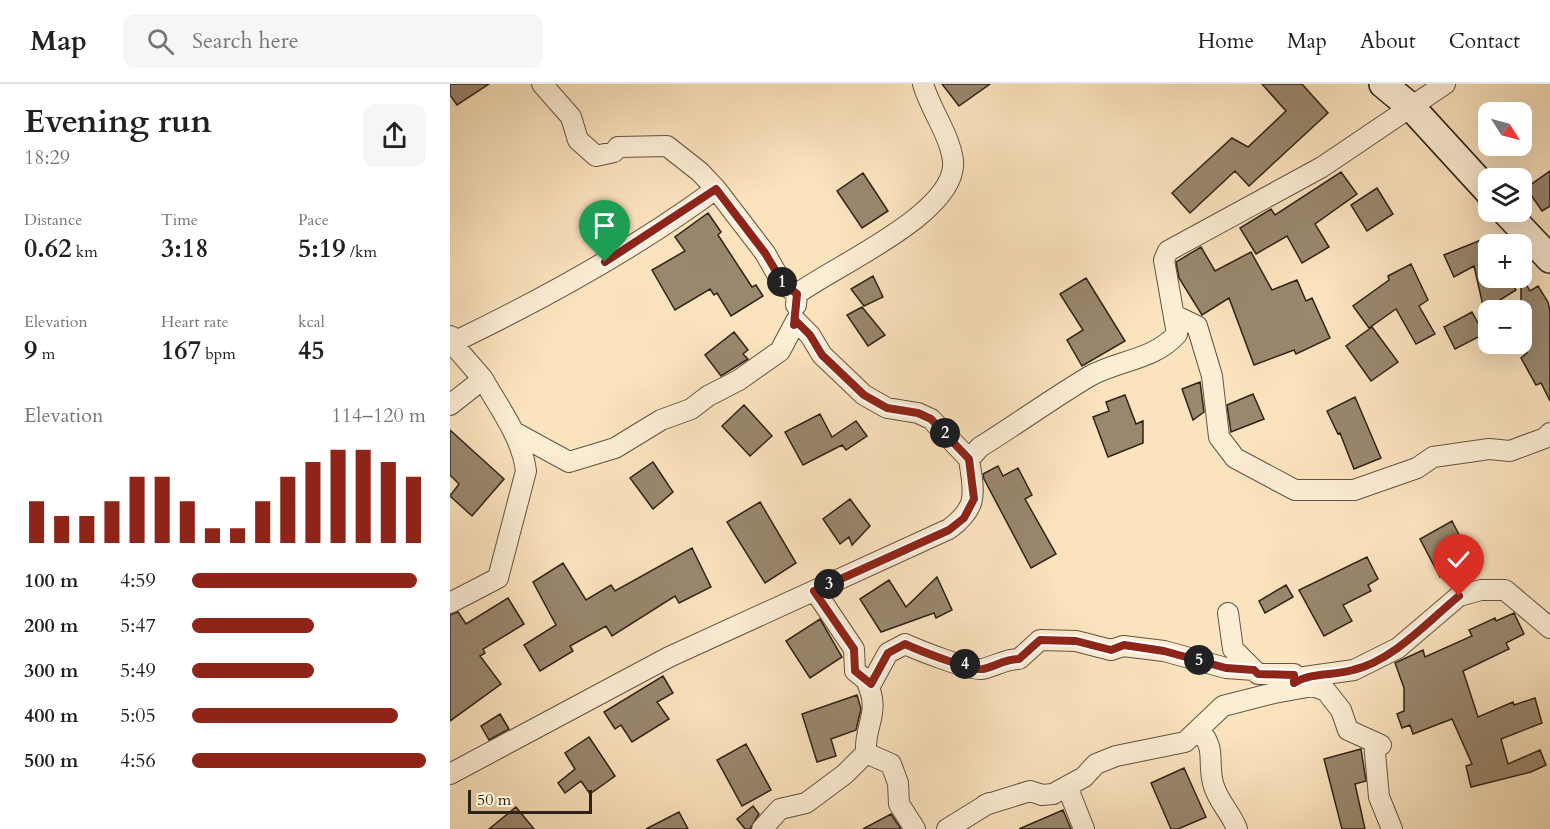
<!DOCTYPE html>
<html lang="en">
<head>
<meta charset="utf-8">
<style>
	body { margin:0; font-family:Cardo,serif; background:#f6f6f6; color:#202124; height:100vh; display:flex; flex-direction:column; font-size:22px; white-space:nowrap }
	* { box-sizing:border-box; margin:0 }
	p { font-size:20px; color:#757577 }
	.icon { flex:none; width:33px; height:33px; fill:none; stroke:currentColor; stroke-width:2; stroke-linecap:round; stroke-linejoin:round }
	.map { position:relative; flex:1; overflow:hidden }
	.drawer { display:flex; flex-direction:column; background:#fff; width:450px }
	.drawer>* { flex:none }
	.needle { width:39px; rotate:126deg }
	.buttons { position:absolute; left:1028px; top:18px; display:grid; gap:12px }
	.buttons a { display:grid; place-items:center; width:54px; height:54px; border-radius:12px; background:#fff; box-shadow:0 6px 24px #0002; font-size:30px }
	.scale { position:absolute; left:18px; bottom:15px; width:124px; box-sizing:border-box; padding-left:6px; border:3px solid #2f2318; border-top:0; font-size:16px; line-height:21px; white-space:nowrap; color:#2f2318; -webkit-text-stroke:4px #fcedd5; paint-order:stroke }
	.pin { position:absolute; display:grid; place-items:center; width:51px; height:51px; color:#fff; margin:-62px -26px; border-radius:50% 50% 50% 0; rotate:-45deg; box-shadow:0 0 6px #0007 }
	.pin .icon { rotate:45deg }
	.km { position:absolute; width:30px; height:30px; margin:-15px; border-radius:50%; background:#222; color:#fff; font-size:16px; line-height:30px; text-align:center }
	.round { display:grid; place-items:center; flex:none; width:63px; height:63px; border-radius:12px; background:#f6f6f6 }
	.headline { display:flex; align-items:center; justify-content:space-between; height:102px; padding:0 24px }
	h1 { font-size:33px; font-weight:700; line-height:45px }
	.stats { display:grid; grid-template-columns:repeat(3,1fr); gap:9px; height:102px; padding:6px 24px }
	.stats div { display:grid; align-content:center }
	.stats b { font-size:26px; font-weight:700 }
	.stats small { font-size:16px; font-weight:400 }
	.stats p { font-size:16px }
	.chart { height:168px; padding:12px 24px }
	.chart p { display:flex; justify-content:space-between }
	.chart svg { width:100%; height:108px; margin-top:6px; stroke:#8f2418; stroke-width:6 }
	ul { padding:0 24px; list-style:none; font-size:20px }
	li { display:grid; grid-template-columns:96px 72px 1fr; align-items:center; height:45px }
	li i { height:15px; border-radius:8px; background:#8f2418 }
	header { display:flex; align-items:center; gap:36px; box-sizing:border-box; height:84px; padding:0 30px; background:#fff; border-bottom:2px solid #e0e0e0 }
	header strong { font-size:28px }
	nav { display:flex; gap:33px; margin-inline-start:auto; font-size:21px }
	.search { width:420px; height:54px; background:#f6f6f6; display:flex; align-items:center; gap:15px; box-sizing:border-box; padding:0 21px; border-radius:12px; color:#757577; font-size:22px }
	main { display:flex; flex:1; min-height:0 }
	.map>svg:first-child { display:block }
	.building { fill:#99876e; stroke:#2f2318; stroke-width:1.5 }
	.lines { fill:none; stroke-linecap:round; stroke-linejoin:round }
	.street-casing { stroke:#625342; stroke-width:22 }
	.secondary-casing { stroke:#2f2318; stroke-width:30 }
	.street { stroke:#fcedd5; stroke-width:20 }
	.secondary { stroke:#fcedd5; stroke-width:27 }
	.route-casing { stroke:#fff; stroke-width:12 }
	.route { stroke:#8f2418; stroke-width:8 }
</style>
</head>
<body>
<header>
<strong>Map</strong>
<div class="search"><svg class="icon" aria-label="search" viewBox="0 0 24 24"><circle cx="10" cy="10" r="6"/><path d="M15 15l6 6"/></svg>Search here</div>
<nav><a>Home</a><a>Map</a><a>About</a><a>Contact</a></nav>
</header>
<main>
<section class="drawer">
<div class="headline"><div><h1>Evening run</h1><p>18:29</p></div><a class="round"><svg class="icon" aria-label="share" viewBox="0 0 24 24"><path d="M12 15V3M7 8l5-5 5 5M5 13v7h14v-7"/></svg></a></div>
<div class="stats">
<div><p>Distance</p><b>0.62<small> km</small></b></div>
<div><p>Time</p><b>3:18</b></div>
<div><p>Pace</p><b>5:19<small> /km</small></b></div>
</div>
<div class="stats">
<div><p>Elevation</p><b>9<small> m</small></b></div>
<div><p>Heart rate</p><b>167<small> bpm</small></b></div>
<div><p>kcal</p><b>45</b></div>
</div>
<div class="chart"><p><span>Elevation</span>114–120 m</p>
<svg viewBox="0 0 160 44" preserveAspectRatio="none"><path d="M5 44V27M15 44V33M25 44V33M35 44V27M45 44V17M55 44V17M65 44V27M75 44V38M85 44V38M95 44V27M105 44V17M115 44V11M125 44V6M135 44V6M145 44V11M155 44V17"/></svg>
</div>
<ul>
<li><b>100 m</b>4:59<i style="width:96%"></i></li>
<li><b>200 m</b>5:47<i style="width:52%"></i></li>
<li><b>300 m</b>5:49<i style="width:52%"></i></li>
<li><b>400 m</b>5:05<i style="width:88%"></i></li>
<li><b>500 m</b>4:56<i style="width:100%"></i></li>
</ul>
</section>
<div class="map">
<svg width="1100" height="745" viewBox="0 0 1100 745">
	<rect width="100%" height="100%" fill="#fbe3be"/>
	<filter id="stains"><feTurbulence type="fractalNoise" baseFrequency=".00333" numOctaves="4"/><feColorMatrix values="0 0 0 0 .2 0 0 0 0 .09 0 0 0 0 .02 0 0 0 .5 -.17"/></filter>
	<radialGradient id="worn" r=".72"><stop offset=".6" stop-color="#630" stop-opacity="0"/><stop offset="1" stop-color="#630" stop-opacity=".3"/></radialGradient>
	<path class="building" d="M0,0h39l-32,21 -7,-10z
		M492,0h48l-31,22z
		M812,0h40l26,29 -79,73 -14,-15 -45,42 -18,-20 60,-55 16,9 38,-36z
		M1100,87v35l-8,5 -16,-23z
		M891,88l16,22 -42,30 14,23 -27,16 -15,-27 -31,18 -16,-26 31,-19 4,6z
		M413,89l25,38 -26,17 -25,-37z
		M927,104l16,26 -26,17 -16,-26z
		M258,129l13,19 -3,3 34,52 4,-2 7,11 -32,20 -14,-23 -3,2 -4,-6 -35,21 -23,-40 33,-19 -10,-14z
		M1038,153v41h21l7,12 -32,20 -10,-44 -20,11 -10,-22z
		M751,163l14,24 36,-19 21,38 25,-10 9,21 6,-3 18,40 -34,16 -2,-4 -40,15 -25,-67 -27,17 -23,-37 -3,-16z
		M961,180l17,36 -9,6 16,28 -19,10 -20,-35 -27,19 -16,-22 36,-26 -1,-4z
		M423,192l10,21 -19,9 -13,-17z
		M1071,192l9,15 8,-5 10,16 2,9v90l-9,-18 -5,2 -15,-27 6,-5 -6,-12z
		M636,194l39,63 -43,25 -15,-26 16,-10 -23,-36z
		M412,223l23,28 -17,11 -21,-31z
		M1022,228l12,22 -29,15 -11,-22z
		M922,243l26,35 -27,19 -25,-35z
		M284,248l14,18 -5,4 5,5 -27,17 -16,-21z
		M750,298l4,30 -11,8 -11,-31z
		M803,310l11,25 -33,13 -4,-27z
		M675,311l11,29 7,-3v22l-35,14 -15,-40 16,-6 -3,-9z
		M905,313l26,61 -27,11 -14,-36 -2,1 -11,-23z
		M294,321l28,31 -22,20 -28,-30z
		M370,330l12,23 24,-16 11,15 -21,14 -4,-5 -39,20 -18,-33z
		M0,346l54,49 -32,37 -22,-20 9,-12 -9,-9z
		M203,378l20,30 -20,17 -23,-31z
		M548,382l5,10 15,-8 14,27 -7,4 31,55 -25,14 -47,-89 -1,-5z
		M400,415l20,27 -18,19 -3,-8 -9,7 -17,-25z
		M310,418l36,61 -31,20 -38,-61z
		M1002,437l18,35 -14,7 5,3 -21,11 -20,-38z
		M242,464l19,39 -32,16 -4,-7 -63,40 -6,-10 -36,20 3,5 -33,20 -16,-26 32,-20 -23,-43 30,-19 23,37 25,-15 4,6z
		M917,473l11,22 -10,6 3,6 -28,14 9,16 -28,15 -25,-46z
		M487,493l15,33 -16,8 -2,-5 -53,19 -21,-33 29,-19 17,27z
		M836,501l7,12 -28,16 -6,-12z
		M58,514l16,26 -41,25 2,4 -5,3 21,28 -51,37v-106l8,-3 8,12z
		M1064,529l10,21 -18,9 3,6 -46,22 15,46 35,-15 1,3 21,-7 7,25 -41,16 7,25 32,-14 6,15 -15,7 -60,15 -5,-21 6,-2 -20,-45 -39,15 -3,-9 -8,3 -5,-14 7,-3v-23l-9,-25 28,-13 2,7 47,-21 -3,-6 26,-12 1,3z
		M370,535l22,38 -32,21 -24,-37z
		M213,592l10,17 -16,9 12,17 -37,23 -11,-17 -6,4 -11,-17z
		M407,611l4,14 -5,21 -25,9 5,17 -19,6 -15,-48z
		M50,630l9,15 -20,11 -8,-14z
		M139,653l26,39 -25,18 -9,-13 -16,12 -7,-10 17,-14 -10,-16z
		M296,660l25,46 -29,16 -25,-46z
		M911,665l5,32 -11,3 10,45h-23l-18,-70z
		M734,684l22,49 -28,12h-7l-20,-46z
		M303,722l6,8 -9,15h-5l-8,-10z
		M66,723l18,22h-45z
		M613,726l8,19h-52z
		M229,728l9,17h-42z
		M441,730l10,15h-38z"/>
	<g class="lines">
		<g class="street-casing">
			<path id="street" d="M266,105l49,64 17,30 15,11 -1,11
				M347,210c37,-28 161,-81 156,-133 -3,-26 -23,-52 -30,-77
				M726,232l21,10 15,50 7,61 16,21 60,32h59l63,-22 16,-11 56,-8 21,2 35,-13 5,-5
				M0,252l8,4c89,-43 178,-92 258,-151l-16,-17 -33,-26 -49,1 -4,5 -18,4 -18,-16 -7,-23 -29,-33
				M0,321l33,-26 -26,-30 1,-9
				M64,348l55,30 46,-14 46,-28 30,-11 17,-13 31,-16 41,-29 16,-30 14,14 12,20 42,40 23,13 31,5 13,6 38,40
				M365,507l39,58 1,22 16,13 17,-31 17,-9c13,6 66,27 77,25 14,-3 23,-10 37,-10l21,-19 36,1 35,9 12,-4 41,5 62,17 28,2
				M0,519l48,-25 28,-107c-4,-34 -27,-63 -43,-92
				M778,529l5,36 25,25h36v9
				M846,597l8,-4 50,-7 44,-22 61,-52 22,-6h24l45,38
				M749,645c18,22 8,30 14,54 4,18 18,29 24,46
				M924,658l5,55 13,32
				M416,669l25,11 7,19 1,21 16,25
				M0,690l219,-117 280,-128c30,-22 25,-36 20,-70l11,-12c37,-23 73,-49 110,-71 29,-16 64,-16 87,-42l-13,-74 4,-9 154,-84 123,-83
				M617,702l17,43
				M535,721l45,-14 12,4 11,-1 31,-17 12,-13 20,-8 69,-14 38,-36 51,-13 39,-7 13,5 15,19 7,20 33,15
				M312,745l18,-20 26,-6 39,-29 21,-21c-2,-30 16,-39 0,-73
				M497,745l42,-26"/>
		</g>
		<g class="secondary-casing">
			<path id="secondary" d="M933,0l29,24 76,83
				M1056,128l44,47"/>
		</g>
		<use href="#street" class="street"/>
		<use href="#secondary" class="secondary"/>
	</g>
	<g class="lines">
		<g class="route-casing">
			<path id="route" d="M155,178l111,-73 49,64 18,30 14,11 -3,31 2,-4 14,14 12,20 42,40 23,13 31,5 13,6 38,40 5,40 -10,19 -15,12 -135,61 40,58 1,22 16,13 17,-31 17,-9c13,6 66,27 78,25 13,-3 22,-10 36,-10l21,-19 36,1 35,9 13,-5 40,6 62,17 28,2 4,4 36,1v8c18,-11 39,-7 59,-13 41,-10 74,-48 106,-74"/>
		</g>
		<use href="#route" class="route"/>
	</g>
	<rect width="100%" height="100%" filter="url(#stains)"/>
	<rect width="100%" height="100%" fill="url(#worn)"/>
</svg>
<div class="buttons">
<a><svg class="needle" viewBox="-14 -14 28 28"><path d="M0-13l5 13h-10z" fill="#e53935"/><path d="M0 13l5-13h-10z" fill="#757577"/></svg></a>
<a><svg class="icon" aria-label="layers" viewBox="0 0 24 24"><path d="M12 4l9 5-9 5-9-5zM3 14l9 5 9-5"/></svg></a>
<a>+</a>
<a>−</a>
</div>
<div class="scale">50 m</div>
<div class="pin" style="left:155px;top:178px;background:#1e9e55"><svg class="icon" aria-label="arrive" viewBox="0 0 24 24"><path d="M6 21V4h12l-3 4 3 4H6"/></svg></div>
<div class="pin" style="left:1009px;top:512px;background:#d93025"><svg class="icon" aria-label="check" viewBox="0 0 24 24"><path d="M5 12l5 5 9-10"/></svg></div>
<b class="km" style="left:332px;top:198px">1</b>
<b class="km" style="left:495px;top:349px">2</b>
<b class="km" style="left:379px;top:500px">3</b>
<b class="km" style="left:515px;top:580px">4</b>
<b class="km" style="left:749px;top:576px">5</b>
</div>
</main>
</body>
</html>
